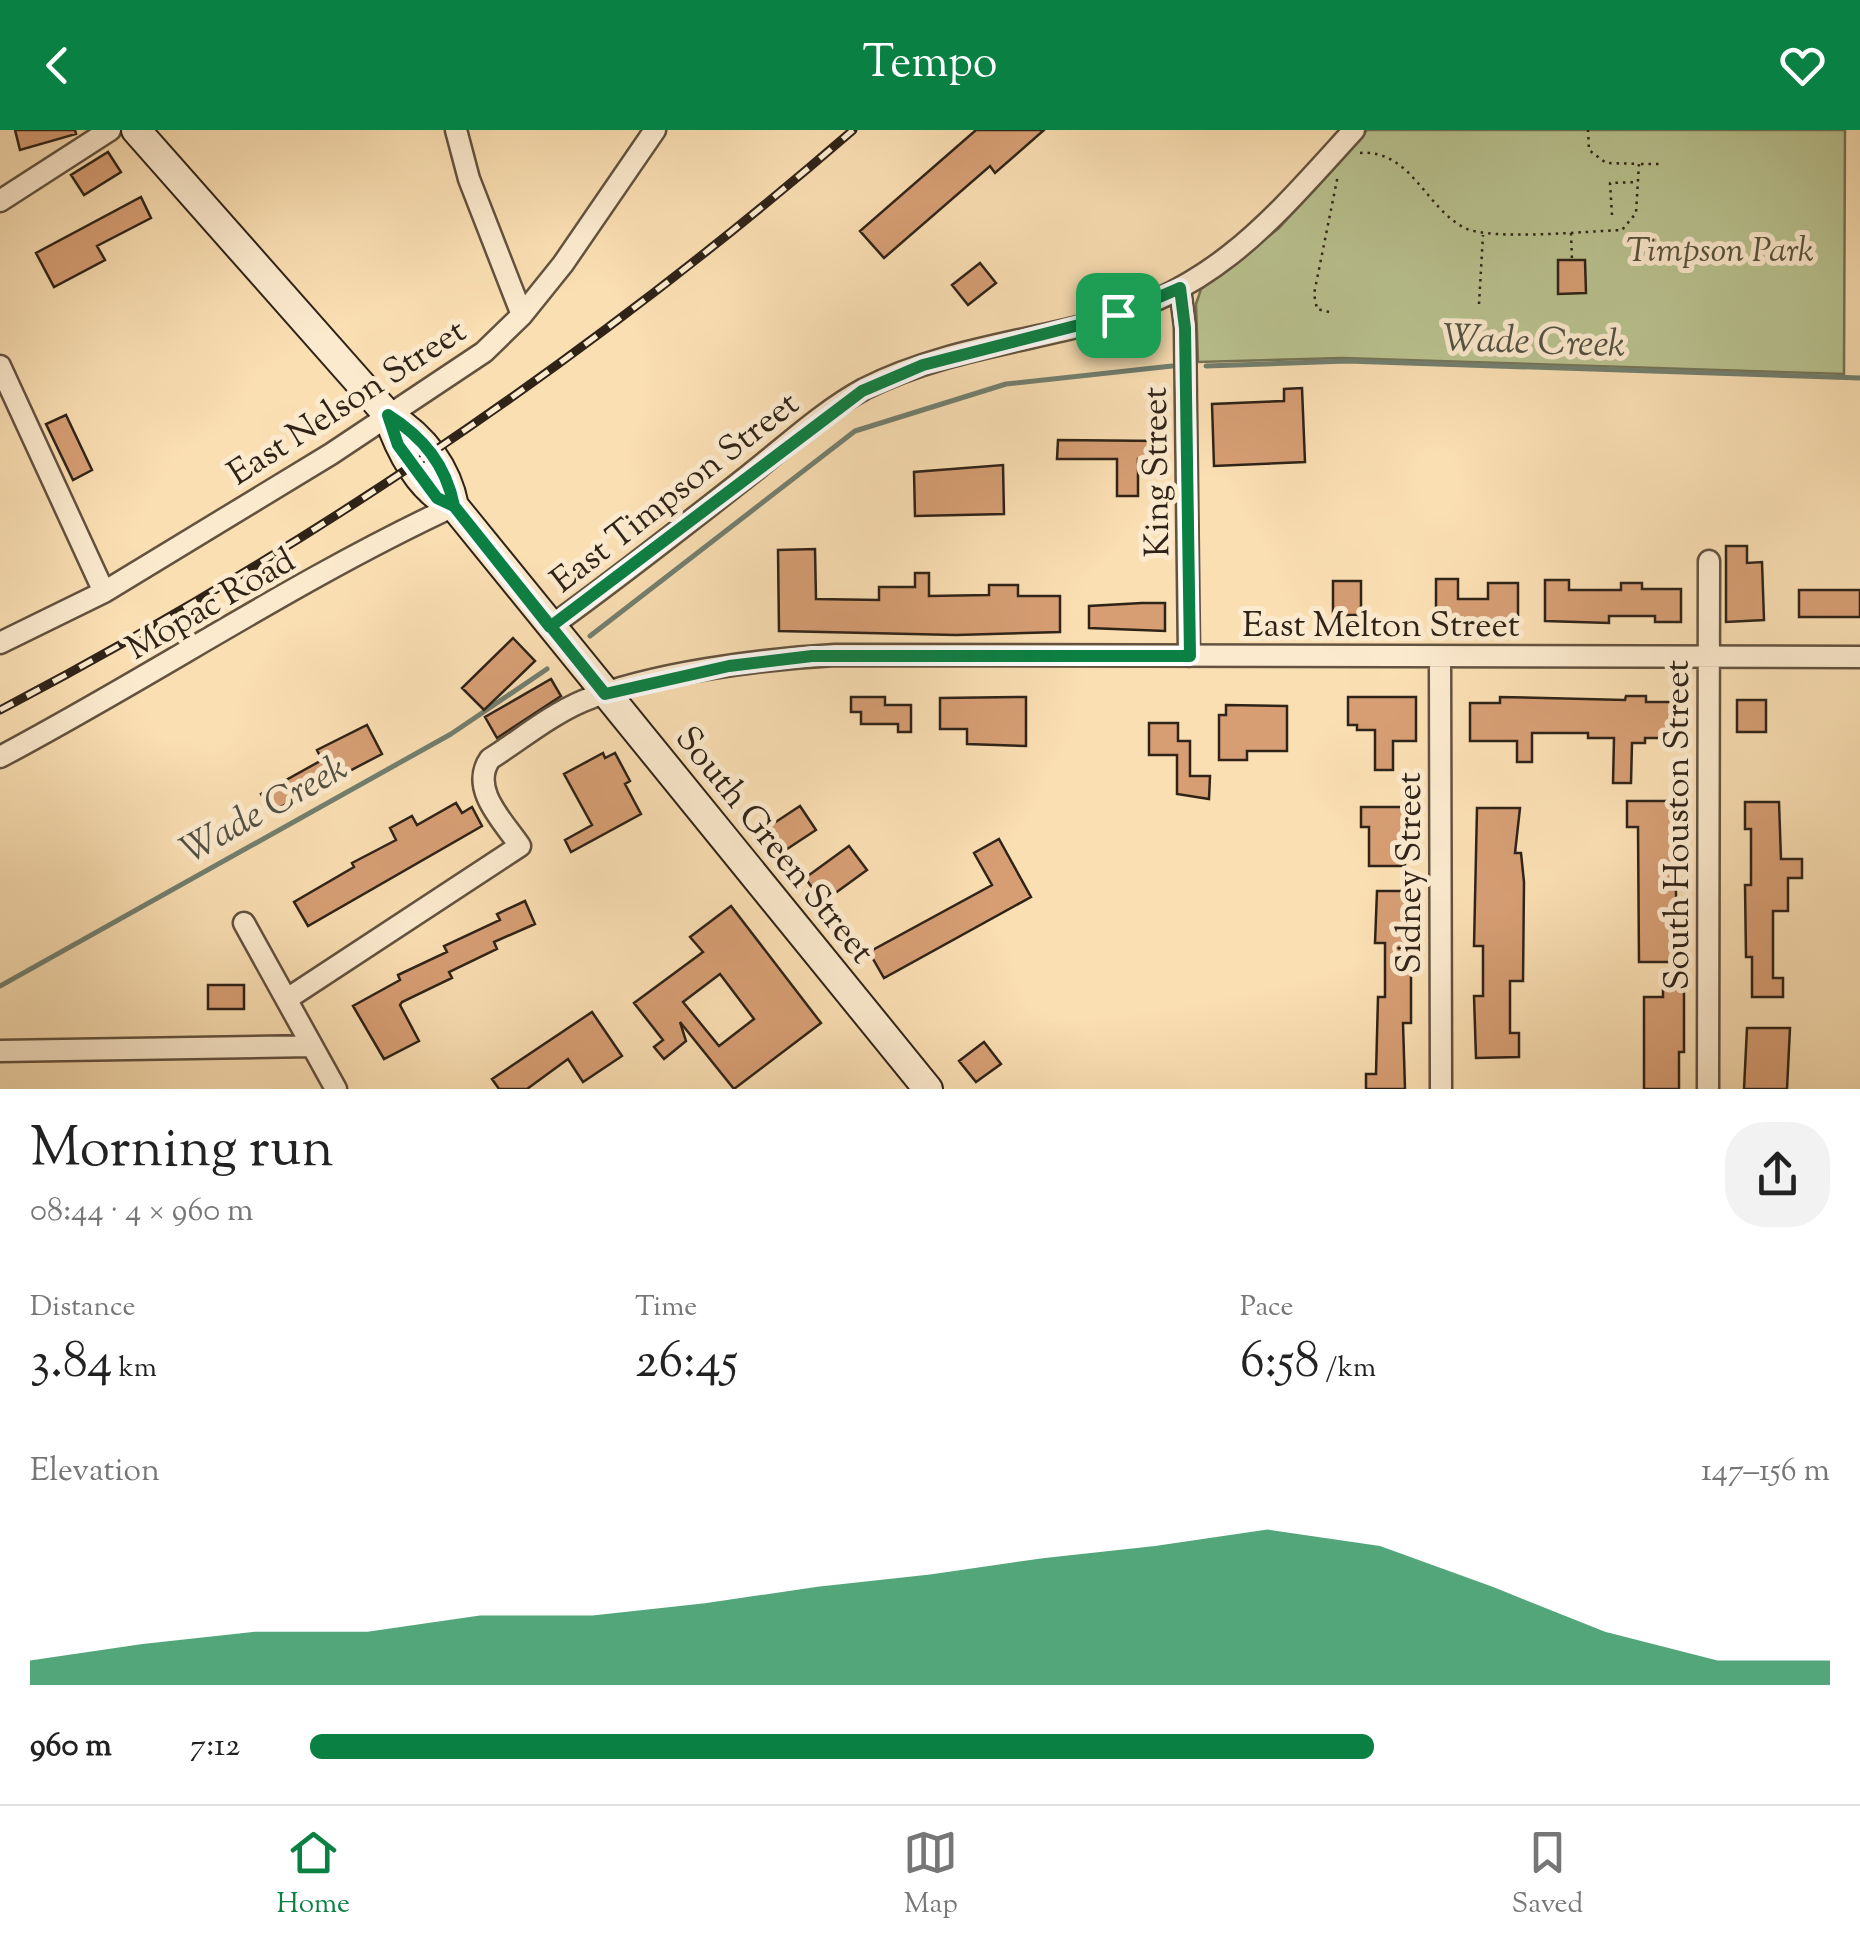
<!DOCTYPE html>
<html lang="en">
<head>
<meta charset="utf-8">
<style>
	body { margin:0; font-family:"Sorts Mill Goudy",serif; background:#f2f2f2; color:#222; height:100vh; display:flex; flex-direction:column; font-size:38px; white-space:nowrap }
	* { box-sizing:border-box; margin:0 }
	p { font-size:32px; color:#767676 }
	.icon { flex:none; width:55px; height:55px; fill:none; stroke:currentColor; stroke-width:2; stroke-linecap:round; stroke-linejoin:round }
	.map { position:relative; height:959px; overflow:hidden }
	.panel { display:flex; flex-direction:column; background:#fff; flex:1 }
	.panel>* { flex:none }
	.pin { position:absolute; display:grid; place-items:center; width:85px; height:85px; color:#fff; margin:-42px; border-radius:20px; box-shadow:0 5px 15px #0006 }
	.round { display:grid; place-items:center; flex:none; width:105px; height:105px; border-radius:40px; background:#f2f2f2 }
	.head { display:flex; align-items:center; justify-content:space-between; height:170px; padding:0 30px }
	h1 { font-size:55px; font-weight:600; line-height:75px }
	.stats { display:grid; grid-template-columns:repeat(3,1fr); gap:15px; height:170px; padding:10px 30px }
	.stats div { display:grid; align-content:center }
	.stats b { font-size:50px; font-weight:600 }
	.stats small { font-size:28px; font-weight:400 }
	.stats p { font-size:28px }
	.chart { height:280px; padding:20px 30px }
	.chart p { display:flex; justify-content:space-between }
	.chart svg { width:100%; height:180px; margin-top:10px; fill:#0b8043; opacity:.7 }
	ul { padding:0 30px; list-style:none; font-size:32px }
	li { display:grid; grid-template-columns:160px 120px 1fr; align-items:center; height:75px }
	li i { height:25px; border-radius:12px; background:#0b8043 }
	header { display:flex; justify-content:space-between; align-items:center; height:130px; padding:0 30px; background:#0b8043; color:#fff; font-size:45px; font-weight:600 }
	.menu { display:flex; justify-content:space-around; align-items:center; height:140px; border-top:2px solid #e0e0e0; background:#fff; font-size:28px; color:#767676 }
	.menu a { display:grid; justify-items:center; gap:5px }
	.menu .current { color:#0b8043 }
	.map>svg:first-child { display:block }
	.green { fill:#b9c390; stroke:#747354; stroke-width:2.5 }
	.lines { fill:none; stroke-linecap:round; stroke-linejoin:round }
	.stream { stroke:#727f6f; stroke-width:5 }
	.building { fill:#d79e74; stroke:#2f2318; stroke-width:2.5; fill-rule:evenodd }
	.street-casing { stroke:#62523f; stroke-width:25 }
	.secondary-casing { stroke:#2f2318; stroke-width:32 }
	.path { stroke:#2f2318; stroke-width:2.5; stroke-dasharray:2.5 5; stroke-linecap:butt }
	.street { stroke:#fceace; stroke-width:20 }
	.secondary { stroke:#fceace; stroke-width:28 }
	.rail-casing { stroke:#2f2318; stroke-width:9 }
	.rail { stroke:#fceace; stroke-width:5; stroke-dasharray:15; stroke-linecap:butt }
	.route-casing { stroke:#fff; stroke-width:20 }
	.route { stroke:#0b8043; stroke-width:12 }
	.labels { text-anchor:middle; stroke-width:10; stroke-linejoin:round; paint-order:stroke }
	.park-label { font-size:35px; font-style:italic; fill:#58533c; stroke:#fceace }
	.street-label { font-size:35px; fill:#2f2318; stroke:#fceace }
	.water-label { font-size:38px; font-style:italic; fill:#515144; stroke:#fceace }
</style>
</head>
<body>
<header><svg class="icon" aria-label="back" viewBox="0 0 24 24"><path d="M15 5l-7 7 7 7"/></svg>Tempo<svg class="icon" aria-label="heart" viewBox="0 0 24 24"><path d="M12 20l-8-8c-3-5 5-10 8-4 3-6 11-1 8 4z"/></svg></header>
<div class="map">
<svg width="1860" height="959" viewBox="0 0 1860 959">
	<rect width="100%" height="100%" fill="#fadfb3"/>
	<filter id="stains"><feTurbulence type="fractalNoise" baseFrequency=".002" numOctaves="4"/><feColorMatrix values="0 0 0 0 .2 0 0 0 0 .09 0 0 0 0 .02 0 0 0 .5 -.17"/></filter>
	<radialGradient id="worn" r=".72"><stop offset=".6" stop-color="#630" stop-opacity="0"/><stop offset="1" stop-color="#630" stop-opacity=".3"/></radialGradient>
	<path class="green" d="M1367,0h478l-1,244 -502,-16 -144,4 -2,-58 5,-15 78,-61z"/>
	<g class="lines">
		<path class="stream" d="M1206,236l141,-5 513,17
			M590,506l265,-205 151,-47 166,-18
			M0,856l451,-252 96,-65"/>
	</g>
	<path class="building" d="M15,0h60l1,4 -56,16z
		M976,0h68l-49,43 -5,-7 -106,92 -24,-27z
		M108,22l13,20 -37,23 -13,-20z
		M141,67l10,21 -54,28 8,14 -51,27 -18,-34z
		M1558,130h27l1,33 -28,1z
		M980,133l16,20 -28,22 -16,-20z
		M1302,258l3,74 -91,4 -2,-62 72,-3v-12z
		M66,285l26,55 -19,10 -27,-56z
		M1058,310l103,1 -1,19 -22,-1v37h-21v-37h-60z
		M1003,335l1,49 -89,2 -1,-44z
		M1726,416h21v17l15,-1 2,58 -38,2z
		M815,419l1,50 63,1v-13h36v-14h14v23l60,-1v-10h29v11h42v36l-104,3 -177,-4 -1,-81z
		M1436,449h22v20h30v-16h30v42l-82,-2z
		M1545,450h24v10h52v-7h21v6h39v33h-26v-6h-46v7l-64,-2z
		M1333,451h28v34h-28z
		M1799,460h61v27h-61z
		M1142,473h23v28l-76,-3v-22z
		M513,508l22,23 -51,49 -22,-22z
		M551,549l10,17 -64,42 -12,-21z
		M1626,566h20v6h34v36h-35v5h-13l-1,40h-18l1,-45h-26v-5h-56v29h-15v-21h-47v-38h30v-6l125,3z
		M851,567h34v8h26v27h-13v-8h-37v-12h-10z
		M1026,567v49l-59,-2v-15h-27v-31z
		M1348,567h68v44h-23v29h-18v-40h-18v-5h-9z
		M1737,570h29v32h-29z
		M1226,575l61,1v45h-40v9h-28v-45h7z
		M1149,593h29v18h12v35h20l-1,23 -32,-5v-39h-28z
		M367,595l15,29 -111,58 -10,-18 61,-34 -5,-10z
		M603,623l2,5 10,-5 15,28 -5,3 16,30 -70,38 -6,-12 27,-15 -28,-51z
		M1627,671h53v26h-5l2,135h-38l-1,-135h-11z
		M1745,672h34l2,57h21v19h-14v33h-15v67h10v19h-31v-40h-6l-1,-72h6v-56h-6z
		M456,673l6,10 10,-6 10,19 -174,100 -14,-24 60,-35 -2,-4 44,-23 -6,-12 22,-12 5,9z
		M800,676l16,24 -32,21 -16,-24z
		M1361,677h45l-1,59h-36v-39h-8z
		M1477,678h43l-5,45h6l3,29 -1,99h-13v52h9v24l-43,1 -2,-62h9v-50h-9z
		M999,709l32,58 -147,81 -15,-26 123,-67 -18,-32z
		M849,716l18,24 -44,32 -18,-24z
		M1377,761h35l3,52h-4v80h-8l2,66h-39v-15h10l2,-77h7v-54h-10z
		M525,771l10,23 -41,18 3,7 -48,23 3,6 -50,24 -2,3 19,36 -35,18 -31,-53 47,-26 -2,-5 49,-23 -3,-6 56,-26 -3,-6z
		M731,776l90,117 -87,66 -54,-67 6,19 -22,18 -10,-12 9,-7 -29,-37 69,-51 -13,-15zM720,844l34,45 -35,27 -36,-44z
		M208,855h36v24h-36z
		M1663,859h21v63h-5v37h-35v-92h19z
		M592,882l30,44 -39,26 -15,-23 -41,30h-28l-7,-10z
		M1747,898h43l-3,61h-43z
		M984,912l17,22 -25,18 -17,-21z"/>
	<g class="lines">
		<g class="street-casing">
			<path id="street" d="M456,0l13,49 53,136
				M0,71l110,-71
				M1180,158l5,39 4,329
				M0,236l104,226
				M550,497c68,-49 133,-100 199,-152 37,-29 73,-63 115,-86 70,-36 151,-46 226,-65 126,-34 181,-103 264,-194
				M0,513l104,-51 227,-138 153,-102 38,-37 41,-51 92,-134
				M1440,527l1,432
				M0,627c153,-81 297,-178 454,-251
				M244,793l92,166
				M287,869l233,-153c-16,-24 -51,-57 -30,-87 30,-19 60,-44 93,-58 68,-28 178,-42 252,-46l1025,2
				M0,921l312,-5
				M1708,959l1,-528"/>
		</g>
		<g class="secondary-casing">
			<path id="secondary" d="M136,0l252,285c35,22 58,50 66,91l474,583
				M388,285c11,34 32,76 66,91"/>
		</g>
		<path class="path" d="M1360,23c51,-4 66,56 105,75 26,13 124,3 157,2l14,-17 3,-49 -33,-1 -17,-13 -1,-20
			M1641,34h20
			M1612,85l-2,-32 27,-1
			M1571,103l1,27
			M1479,174l4,-69
			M1329,182l-12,-3 -3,-15 24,-119"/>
		<use href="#street" class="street"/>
		<use href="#secondary" class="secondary"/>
		<g class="rail-casing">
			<path id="rail" d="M0,580c307,-161 591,-353 853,-580"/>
		</g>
		<use href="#rail" class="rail"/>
	</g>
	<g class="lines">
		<g class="route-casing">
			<path id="route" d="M1118,185l-195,50 -61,26 -312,236 -96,-121c-8,-41 -31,-69 -66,-91l10,30 39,53 17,8 151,188 124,-28 83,-10h378l-5,-328 -5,-40 -62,27"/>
		</g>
		<use href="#route" class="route"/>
	</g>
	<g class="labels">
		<g class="park-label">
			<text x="1720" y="131">Timpson Park</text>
		</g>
		<g class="street-label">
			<text transform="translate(346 271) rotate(-33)" y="12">East Nelson Street</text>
			<text transform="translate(1155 342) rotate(-91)" y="12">King Street</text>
			<text transform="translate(674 361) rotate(-38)" y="12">East Timpson Street</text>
			<text transform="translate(210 473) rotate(-30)" y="12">Mopac Road</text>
			<text x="1381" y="506">East Melton Street</text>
			<text transform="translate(1676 695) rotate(-90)" y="12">South Houston Street</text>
			<text transform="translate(776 714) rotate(51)" y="12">South Green Street</text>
			<text transform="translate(1408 743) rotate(-90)" y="12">Sidney Street</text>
		</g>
		<g class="water-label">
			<text transform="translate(1534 210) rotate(2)" y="13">Wade Creek</text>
			<text transform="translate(263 678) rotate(-29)" y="13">Wade Creek</text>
		</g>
	</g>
	<rect width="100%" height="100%" filter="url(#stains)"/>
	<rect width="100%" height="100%" fill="url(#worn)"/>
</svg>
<div class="pin" style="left:1118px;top:185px;background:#1e9e55"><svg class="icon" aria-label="arrive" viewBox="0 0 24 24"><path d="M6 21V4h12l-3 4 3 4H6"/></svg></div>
</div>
<section class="panel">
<div class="head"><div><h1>Morning run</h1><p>08:44 · 4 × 960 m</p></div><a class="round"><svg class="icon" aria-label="share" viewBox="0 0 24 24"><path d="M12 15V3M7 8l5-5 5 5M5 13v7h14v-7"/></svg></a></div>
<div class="stats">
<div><p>Distance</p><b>3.84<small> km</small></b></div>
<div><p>Time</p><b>26:45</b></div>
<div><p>Pace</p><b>6:58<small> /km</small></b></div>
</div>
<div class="chart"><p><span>Elevation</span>147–156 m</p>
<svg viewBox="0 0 160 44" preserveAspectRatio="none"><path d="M0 44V38L10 34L20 31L30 31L40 27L50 27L60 24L70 20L80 17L90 13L100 10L110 6L120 10L130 20L140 31L150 38L160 38V44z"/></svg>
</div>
<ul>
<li><b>960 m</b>7:12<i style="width:70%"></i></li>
</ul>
</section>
<nav class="menu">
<a class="current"><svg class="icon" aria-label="home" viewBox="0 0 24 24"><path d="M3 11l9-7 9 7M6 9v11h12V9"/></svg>Home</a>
<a><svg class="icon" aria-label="map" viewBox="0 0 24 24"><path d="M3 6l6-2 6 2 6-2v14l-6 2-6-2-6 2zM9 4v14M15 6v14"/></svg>Map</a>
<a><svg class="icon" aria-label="saved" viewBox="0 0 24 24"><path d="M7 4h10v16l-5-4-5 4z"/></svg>Saved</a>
</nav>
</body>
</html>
